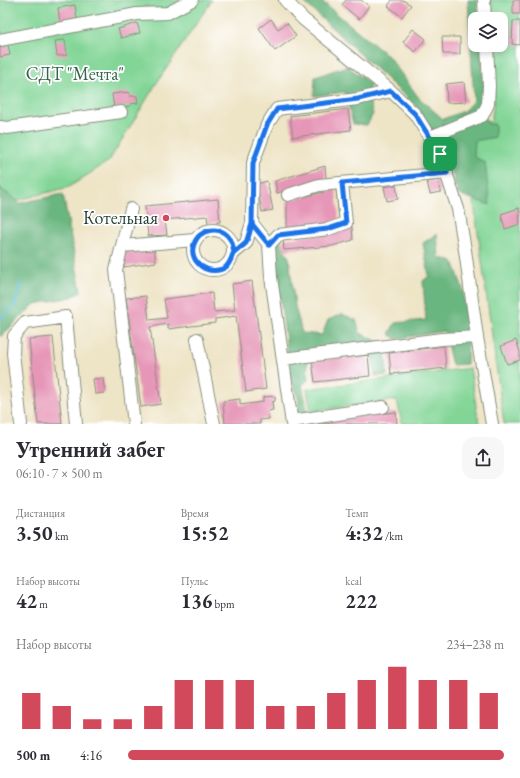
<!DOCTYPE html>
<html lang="ru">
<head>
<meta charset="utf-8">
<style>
	body { margin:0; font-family:"EB Garamond",serif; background:#f7f7f7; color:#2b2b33; height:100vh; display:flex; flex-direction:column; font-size:15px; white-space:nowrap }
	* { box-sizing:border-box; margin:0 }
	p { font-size:13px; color:#7c7c81 }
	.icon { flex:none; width:22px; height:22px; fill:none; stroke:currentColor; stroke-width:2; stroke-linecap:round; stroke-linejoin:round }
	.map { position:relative; height:424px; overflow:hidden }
	.panel { display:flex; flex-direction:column; background:#fff; flex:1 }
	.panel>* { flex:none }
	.tools { position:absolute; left:468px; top:12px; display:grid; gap:8px }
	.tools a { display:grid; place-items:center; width:40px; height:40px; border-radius:8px; background:#fff; box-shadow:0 2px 6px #0003; font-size:20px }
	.pin { position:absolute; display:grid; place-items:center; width:34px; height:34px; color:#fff; margin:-17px; border-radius:8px; box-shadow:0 2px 6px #0006 }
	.round { display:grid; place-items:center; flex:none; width:42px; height:42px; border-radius:12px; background:#f7f7f7 }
	.overview { display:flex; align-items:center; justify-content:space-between; height:68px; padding:0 16px }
	h1 { font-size:22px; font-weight:700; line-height:30px }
	.stats { display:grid; grid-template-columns:repeat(3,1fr); gap:6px; height:68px; padding:4px 16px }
	.stats div { display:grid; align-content:center }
	.stats b { font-size:20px; font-weight:700 }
	.stats small { font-size:11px; font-weight:400 }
	.stats p { font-size:11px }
	.chart { height:112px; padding:8px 16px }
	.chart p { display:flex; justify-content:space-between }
	.chart svg { width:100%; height:72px; margin-top:4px; stroke:#d1495b; stroke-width:6 }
	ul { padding:0 16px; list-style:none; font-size:13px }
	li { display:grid; grid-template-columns:64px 48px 1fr; align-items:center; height:30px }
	li i { height:10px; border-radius:5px; background:#d1495b }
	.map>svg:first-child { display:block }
	.green { fill:#83d597; stroke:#518966 }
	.forest { fill:#6ab680; stroke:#447a5a }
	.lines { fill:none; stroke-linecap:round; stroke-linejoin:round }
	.stream { stroke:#49b5c5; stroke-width:3 }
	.building { fill:#e696b7 }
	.minor-casing { stroke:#86907d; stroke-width:14 }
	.minor { stroke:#fff; stroke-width:12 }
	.route-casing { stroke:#fff; stroke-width:8 }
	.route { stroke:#1a73e8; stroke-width:5 }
	.poi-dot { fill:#d1495b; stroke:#fff; stroke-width:1.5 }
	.labels { text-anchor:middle; stroke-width:3.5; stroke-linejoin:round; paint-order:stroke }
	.park-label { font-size:18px; fill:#38634d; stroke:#fff }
	.poi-label { font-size:18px; fill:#1f3d34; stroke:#fff; text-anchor:end }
</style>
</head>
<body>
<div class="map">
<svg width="520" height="424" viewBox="0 0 520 424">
	<rect width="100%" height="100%" fill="#fff"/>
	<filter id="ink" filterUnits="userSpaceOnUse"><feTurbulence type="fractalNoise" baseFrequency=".025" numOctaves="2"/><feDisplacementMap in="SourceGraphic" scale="8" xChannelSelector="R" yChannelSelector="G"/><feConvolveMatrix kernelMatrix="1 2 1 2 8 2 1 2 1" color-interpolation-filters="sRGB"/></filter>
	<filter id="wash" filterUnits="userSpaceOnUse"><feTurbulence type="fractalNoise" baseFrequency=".012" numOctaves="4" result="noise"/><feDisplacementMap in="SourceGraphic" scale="16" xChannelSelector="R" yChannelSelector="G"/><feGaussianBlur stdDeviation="0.9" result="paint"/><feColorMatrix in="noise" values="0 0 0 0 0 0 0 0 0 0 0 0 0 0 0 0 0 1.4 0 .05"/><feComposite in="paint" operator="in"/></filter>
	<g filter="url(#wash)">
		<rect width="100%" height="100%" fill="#eee4c6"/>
		<path class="green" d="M0,0h212l-56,84 -47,77 -40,26 -66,17 -3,-12z
			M490,0h30v424h-16l-39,-287 8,-15 18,-1 3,-19 -2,-57h9v-26h-10z
			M470,368l9,56h-77l-5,-24 -86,11 -4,-22z"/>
		<path class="forest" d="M302,0h18l69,57 30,41 24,21 21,-8 10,-11 -6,-100h9l2,19h-4v26h6l3,41 -4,22 8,16h7v13l-20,4 -1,16 11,5 5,43 -32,-11 -10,-38 -31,-49z
			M347,66l24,18 -4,9 6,21 -6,11 -14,-1 -8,-32 -31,4 1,-19z
			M0,188l20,15 43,-9 18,98 -10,5 -36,7 -35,33z
			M437,234l2,24 14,3 10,28 5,42 -1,33 -15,1 -8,-34 -48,8 -7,-5 6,-11 31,-3 -3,-39 6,-5 -6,-33z
			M279,239l10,19 6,48 7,27 20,2 6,-15 14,-6 14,6 4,13 19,9 7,16 1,17 -12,1 -3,-23 -10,-1 -15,-9 -40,8 1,29 -6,5 8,39h-11l-2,-13 2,-10 -8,-22 -17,-128z"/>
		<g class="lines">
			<path class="stream" d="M0,319l14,-13 8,-23"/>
		</g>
		<g id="blocks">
			<path class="building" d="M346,0h15l8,6 -10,13 -17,-14z
				M392,0h11l8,5 -9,12 -14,-11z
				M513,0h7v14h-7z
				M75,5l2,15 -17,3 -2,-15z
				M271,19l7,10 9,-6 9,13 -21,15 -16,-23z
				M513,21h7v24l-8,-1z
				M137,23l3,10 -19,5 -3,-9z
				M413,29l13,10 -11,13 -12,-10z
				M442,37h18v17h-17z
				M65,40l2,15 -10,1 -2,-15z
				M8,45l2,10 -10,2v-10z
				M464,82l2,20 -19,1 -1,-19z
				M129,92l1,4h7l1,7 -8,1 1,2 -17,2 -2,-14z
				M348,109l3,21 -58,7 -3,-21z
				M325,166l1,12 -49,15 -2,-12z
				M438,180l3,12 -11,2 -3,-12z
				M267,181l6,29 -11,2 -5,-28z
				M396,185l2,14 -11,2 -3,-14z
				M336,189l3,30 -11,6 -41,5v-29z
				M218,199l2,23 -12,1 -1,-7 -42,4 2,15 -19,1 -3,-30z
				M519,208l1,16 -15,5 -4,-15z
				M352,227l1,13 -21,6 -48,4 -1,-11 48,-6z
				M154,248l2,14 -32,5 -2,-14z
				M252,281l14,108 -20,3 -10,-76 -21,3v4l-47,6v-5l-18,3 11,77 -20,3 -15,-109 20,-2 3,24 18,-2 -3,-19 48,-6 2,19 21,-2 -3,-26z
				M53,337l9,87h-24l-9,-85z
				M516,340l4,12v8l-13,4 -6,-18z
				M444,346l2,22 -55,6 -2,-21z
				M368,355l2,21 -55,6 -3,-21z
				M103,378l2,15 -10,1 -2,-15z
				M275,396v5l-3,1 1,8 -5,1 1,8 -9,1v4h-35l-2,-23 17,-2v6l23,-3v-5z
				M396,412l1,12h-80v-3z"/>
		</g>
	</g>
	<g filter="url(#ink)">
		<use href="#blocks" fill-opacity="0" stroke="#86907d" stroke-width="1"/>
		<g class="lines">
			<g class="minor-casing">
				<path id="minor" d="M285,0l18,19 88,72 24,23 25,40 18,55 7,41 12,87 15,87
					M484,0l1,19
					M0,40l137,-26 31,-1 24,-13
					M0,127l7,1 114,-16
					M430,137l52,-21 6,-12 1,-18 -2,-41
					M288,195l31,-10 128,-12
					M131,209l-15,61 18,154
					M252,223l17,22 2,32 21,147
					M193 250a20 20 0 1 1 40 0a20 20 0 1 1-40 0Z
					M269,245l9,-10 51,-6 17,-6 -4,-40
					M122,246l73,-6
					M234,253l12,-10 6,-20 1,-60 14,-38 10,-16 81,-10 33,-8
					M197,339l17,85
					M283,359l159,-20 35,-2
					M292,421l91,-14
					M21,424l-8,-71 1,-17 11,-13 41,-6 10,107"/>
			</g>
			<use href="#minor" class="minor"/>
		</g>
	</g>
	<g class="lines" filter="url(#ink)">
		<g class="route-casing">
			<path id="route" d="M440,154l7,19 -105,10 4,40 -18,6 -50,6 -9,10 -17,-21c-2,5 -3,15 -7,20 -3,3 -9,6 -12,10 -2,5 -3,9 -7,13 -16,11 -39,-5 -32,-23 5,-15 27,-20 36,-5 3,4 3,9 4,14l12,-10 6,-19 1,-61 14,-38 10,-16 81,-10 33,-8 24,23 25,40"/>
		</g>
		<use href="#route" class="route"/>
	</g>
	<circle class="poi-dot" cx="166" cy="218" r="4"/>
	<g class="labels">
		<g class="park-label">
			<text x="75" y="80">СДТ "Мечта"</text>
		</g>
		<g class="poi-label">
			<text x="158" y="224">Котельная</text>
		</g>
	</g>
</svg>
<div class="tools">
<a><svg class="icon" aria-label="layers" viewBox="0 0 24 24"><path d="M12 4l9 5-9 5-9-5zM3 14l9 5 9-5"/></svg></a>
</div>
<div class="pin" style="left:440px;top:154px;background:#1e9e55"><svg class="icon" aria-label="arrive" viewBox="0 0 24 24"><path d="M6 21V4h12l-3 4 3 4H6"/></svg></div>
</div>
<section class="panel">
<div class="overview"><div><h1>Утренний забег</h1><p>06:10 · 7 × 500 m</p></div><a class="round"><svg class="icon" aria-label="share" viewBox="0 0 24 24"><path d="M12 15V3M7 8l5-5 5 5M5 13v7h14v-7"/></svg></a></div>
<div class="stats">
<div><p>Дистанция</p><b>3.50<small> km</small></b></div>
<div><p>Время</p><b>15:52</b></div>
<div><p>Темп</p><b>4:32<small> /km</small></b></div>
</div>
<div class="stats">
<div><p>Набор высоты</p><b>42<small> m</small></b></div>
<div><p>Пульс</p><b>136<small> bpm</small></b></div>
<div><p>kcal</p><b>222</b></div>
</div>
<div class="chart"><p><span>Набор высоты</span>234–238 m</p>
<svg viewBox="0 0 160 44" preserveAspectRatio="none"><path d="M5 44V22M15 44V30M25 44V38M35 44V38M45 44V30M55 44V14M65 44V14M75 44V14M85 44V30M95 44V30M105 44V22M115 44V14M125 44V6M135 44V14M145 44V14M155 44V22"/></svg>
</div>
<ul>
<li><b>500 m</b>4:16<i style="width:100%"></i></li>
</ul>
</section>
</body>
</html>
